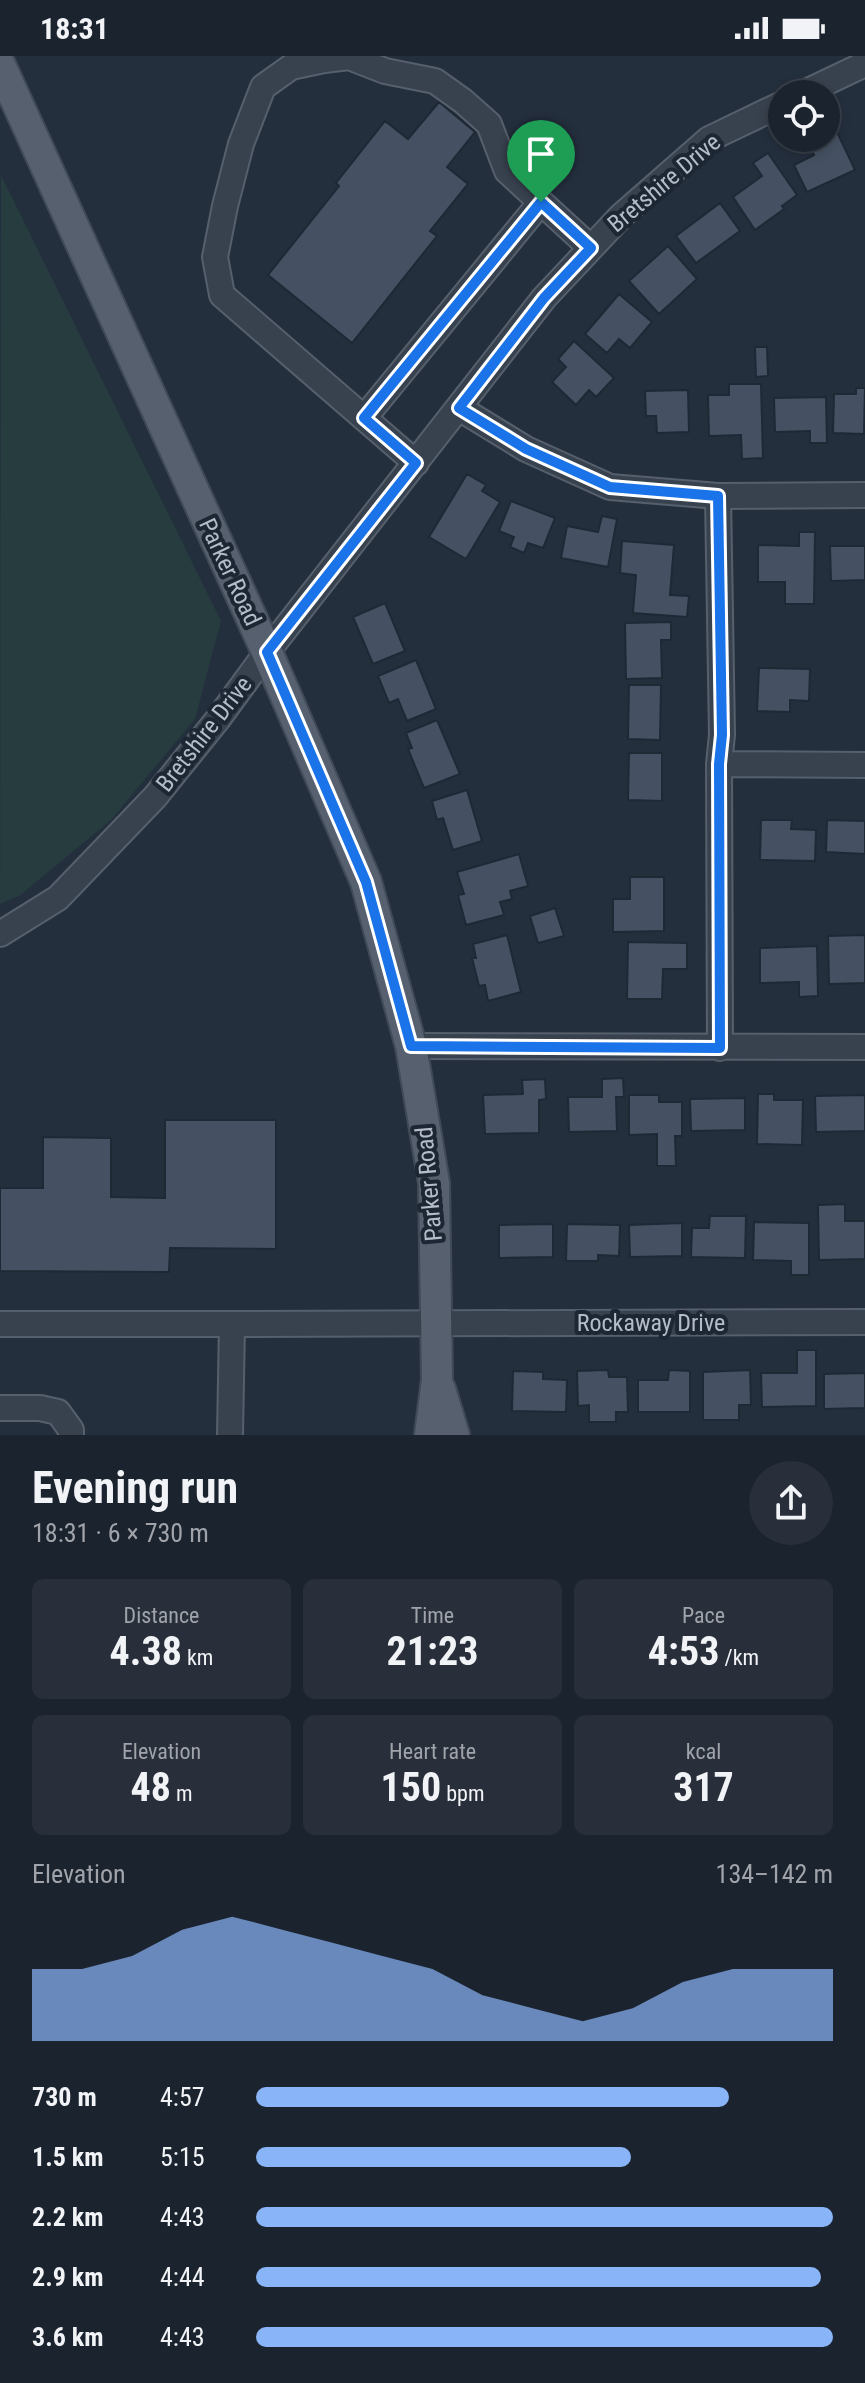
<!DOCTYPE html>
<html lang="en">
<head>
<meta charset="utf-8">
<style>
	body { margin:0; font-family:"Roboto Condensed",sans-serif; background:#282f3a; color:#f1f3f6; height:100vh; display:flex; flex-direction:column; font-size:30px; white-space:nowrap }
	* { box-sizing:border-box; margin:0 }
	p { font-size:26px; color:#a0a4aa }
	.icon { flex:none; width:44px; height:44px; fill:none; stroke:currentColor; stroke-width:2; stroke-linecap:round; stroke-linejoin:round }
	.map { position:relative; height:1379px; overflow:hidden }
	.details { display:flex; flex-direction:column; background:#1b232e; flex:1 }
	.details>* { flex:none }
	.fabs { position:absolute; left:768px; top:24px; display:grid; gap:16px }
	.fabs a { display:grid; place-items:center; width:72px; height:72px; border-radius:50%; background:#1b232e; box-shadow:0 4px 12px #0003,0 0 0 2px #39404a; font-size:40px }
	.pin { position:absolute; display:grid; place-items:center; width:68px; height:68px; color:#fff; margin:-82px -34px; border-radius:50% 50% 50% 0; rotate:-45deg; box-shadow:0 0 8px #0007 }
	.pin .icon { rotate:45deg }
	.round { display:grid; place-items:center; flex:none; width:84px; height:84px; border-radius:42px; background:#282f3a }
	.overview { display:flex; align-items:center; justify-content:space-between; height:136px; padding:0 32px }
	h1 { font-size:44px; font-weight:700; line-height:60px }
	.stats { display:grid; grid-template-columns:repeat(3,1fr); gap:12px; height:136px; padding:8px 32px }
	.stats div { display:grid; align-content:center; border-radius:12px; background:#282f3a; text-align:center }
	.stats b { font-size:40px; font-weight:700 }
	.stats small { font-size:22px; font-weight:400 }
	.stats p { font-size:22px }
	.chart { height:224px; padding:16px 32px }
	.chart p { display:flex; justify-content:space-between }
	.chart svg { width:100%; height:144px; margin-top:8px; fill:#8ab4f8; opacity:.7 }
	ul { padding:0 32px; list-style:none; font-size:26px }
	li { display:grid; grid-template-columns:128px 96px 1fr; align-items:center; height:60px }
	li i { height:20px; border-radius:10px; background:#8ab4f8 }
	.status { display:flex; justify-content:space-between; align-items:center; height:56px; padding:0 40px; background:#1b232e; direction:ltr }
	.status svg { height:22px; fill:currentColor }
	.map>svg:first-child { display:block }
	.green { fill:#263c3f }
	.building { fill:#455162; stroke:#1f2835; stroke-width:2 }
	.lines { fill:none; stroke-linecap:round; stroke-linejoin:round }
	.minor-casing { stroke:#565f6c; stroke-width:28 }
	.major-casing { stroke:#414a57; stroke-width:34 }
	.minor { stroke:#38414e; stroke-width:24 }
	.major { stroke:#56606e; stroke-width:30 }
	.route-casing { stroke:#fff; stroke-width:16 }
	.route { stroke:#1a73e8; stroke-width:10 }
	.labels { text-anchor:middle; stroke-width:8; stroke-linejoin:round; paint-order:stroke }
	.street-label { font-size:24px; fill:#b4bcc9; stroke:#1d2633 }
</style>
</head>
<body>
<div class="status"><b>18:31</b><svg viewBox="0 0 49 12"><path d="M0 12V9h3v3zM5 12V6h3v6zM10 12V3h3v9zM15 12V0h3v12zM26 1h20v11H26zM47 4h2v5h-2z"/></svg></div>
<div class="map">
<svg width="865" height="1379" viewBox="0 0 865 1379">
	<rect width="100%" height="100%" fill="#242f3e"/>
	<path class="green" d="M1,119l220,446 -26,98 -85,102 -91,75 -19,8z"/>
	<path class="building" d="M439,46l36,30 -28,35 21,17 -38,47 7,5 -85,107 -84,-68 71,-89 -3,-3 49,-62 23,18z
		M837,76l18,38 -48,22 -13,-27 20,-10 -5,-10z
		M768,97l29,42 -15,11 2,3 -29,21 -22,-33 29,-21 -9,-13z
		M720,147l20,28 -44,32 -20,-27z
		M668,190l29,33 -38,35 -30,-33z
		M619,238l33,28 -22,26 -11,-9 -12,14 -22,-19z
		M574,285l40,37 -18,19 -7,-7 -13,15 -24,-23 14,-15 -8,-8z
		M755,291h12l1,29 -12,1z
		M729,328h32l2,74 -21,1 -1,-24 -32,1 -1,-41h21z
		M856,332h9l-1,46 -31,-1 1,-39h22z
		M688,334l1,42 -32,1 -1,-17h-10l-1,-25z
		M826,341l1,46h-17v-12l-35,1 -1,-34z
		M467,418l19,11 -4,6 18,11 -34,57 -37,-22z
		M511,445l44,17 -12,30 -15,-5 -4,10 -14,-6 4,-10 -15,-6z
		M602,460l15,3 -9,48 -47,-9 6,-32 31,6z
		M799,476h16l-1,72h-29v-22h-27v-37l41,1z
		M622,485l52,4 -4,50 19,1 -2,21 -54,-4 3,-38 -16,-2z
		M830,490h35v34l-34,1z
		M385,547l20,48 -32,13 -20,-47z
		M671,566v18h-10l1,38 -36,1 -1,-56z
		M416,604l20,49 -29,12 -9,-22 -9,4 -11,-27z
		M759,612l51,1 -1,32 -19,-1v12l-33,-1z
		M629,629h32l-1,55 -32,-1z
		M437,664l23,54 -36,14 -16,-39 4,-1 -6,-15z
		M629,697h33v48l-34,-1z
		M467,734l15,51 -29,9 -10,-32 -6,2 -5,-19z
		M761,764h31l-1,9 25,1 -1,31 -55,-1z
		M827,764l38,1v33l-39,-2z
		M519,798l9,32 -18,5 2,8 -12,3 4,13 -38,10 -8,-30 6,-1 -7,-22z
		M630,821h34v54l-51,1v-33h17z
		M555,852l9,28 -26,7 -8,-27z
		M507,879l14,57 -33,9 -3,-16 -6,1 -7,-28h4l-3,-14z
		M865,879v48l-36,1 -1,-48z
		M628,886l59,1v26h-24l-1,30h-35z
		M817,890l1,50 -19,1v-15l-39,1v-35z
		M623,1022l1,19h-8l1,34 -48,1 -1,-35h34v-18z
		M545,1023l1,20 -7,1v33l-54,1 -2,-39 40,-1 -1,-14z
		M758,1038h16v6h29l-1,45 -45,-1z
		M629,1039h30v7h23v34h-7l1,30h-19v-32l-28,1z
		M865,1039v36l-49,1 -1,-36z
		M745,1042v32l-54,1 -1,-32z
		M165,1064h111v129l-106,-1 -1,24 -169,-1v-83h43v-51l68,1v59l54,1z
		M845,1148v17h20v38l-46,1 -1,-55z
		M710,1160h36l-1,42 -54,-1 1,-29h17z
		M754,1166l55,1v52h-18v-14l-38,-1z
		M682,1167v33l-52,1 -1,-32z
		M553,1168v33l-54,1v-33z
		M567,1168l53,1 -1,31 -21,-1v6h-32z
		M797,1294h19v56l-54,1 -1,-34h36z
		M608,1314l1,7h18l1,35h-12v10h-27v-17l-11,1 -1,-35z
		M669,1314l21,1v41h-52v-32h30z
		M750,1314l1,35h-12v15h-36v-48z
		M513,1315l30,1v7l24,1 -1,32 -54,-1z
		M865,1317v35l-41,1v-35z"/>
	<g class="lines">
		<g class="minor-casing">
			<path id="minor" d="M802,38l63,-30
				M459,352l67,41 84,38 108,9 147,-1
				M364,362l177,-216
				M416,407l-194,-168 -7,-38 10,-51 16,-62 22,-57 28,-20 33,-7 25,-3 36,14 50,10 28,20 26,23 18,47 84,77
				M718,440l4,239 -3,29 1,284
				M719,708l146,1
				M0,878l58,-36 97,-101 63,-78 49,-67 277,-354 77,-82 88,-77 73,-35
				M411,990l454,1
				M0,1268h232l-2,111
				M232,1268l633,-2
				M0,1352h40l18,4 13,18v5"/>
		</g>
		<g class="major-casing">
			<path id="major" d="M0,9l267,587 99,230 45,164 23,137 3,197 -7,55
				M440,1333l14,46"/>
		</g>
		<use href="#minor" class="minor"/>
		<use href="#major" class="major"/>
	</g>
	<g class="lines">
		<g class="route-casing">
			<path id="route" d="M541,146l50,46 -47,50 -85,110 67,41 84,38 108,9 4,239 -3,29 1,284 -309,-2 -45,-164 -99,-230 149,-189 -52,-45z"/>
		</g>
		<use href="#route" class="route"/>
	</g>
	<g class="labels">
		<g class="street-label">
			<text transform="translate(664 127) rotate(-40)" y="8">Bretshire Drive</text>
			<text transform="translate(230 516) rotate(65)" y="8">Parker Road</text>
			<text transform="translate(204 678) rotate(-52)" y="8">Bretshire Drive</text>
			<text transform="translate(429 1128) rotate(-95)" y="8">Parker Road</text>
			<text x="651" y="1275">Rockaway Drive</text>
		</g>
	</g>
</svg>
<div class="fabs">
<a><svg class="icon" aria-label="locate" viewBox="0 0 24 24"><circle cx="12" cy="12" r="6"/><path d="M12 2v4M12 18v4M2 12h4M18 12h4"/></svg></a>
</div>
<div class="pin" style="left:541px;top:146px;background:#1e9e55"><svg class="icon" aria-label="arrive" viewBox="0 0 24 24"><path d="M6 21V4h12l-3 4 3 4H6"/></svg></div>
</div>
<section class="details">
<div class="overview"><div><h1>Evening run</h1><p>18:31 · 6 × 730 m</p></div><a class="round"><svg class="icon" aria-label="share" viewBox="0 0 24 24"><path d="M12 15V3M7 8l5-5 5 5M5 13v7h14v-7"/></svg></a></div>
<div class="stats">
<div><p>Distance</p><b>4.38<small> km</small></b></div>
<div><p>Time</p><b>21:23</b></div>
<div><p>Pace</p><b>4:53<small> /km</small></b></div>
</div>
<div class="stats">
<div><p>Elevation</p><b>48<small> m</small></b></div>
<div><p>Heart rate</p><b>150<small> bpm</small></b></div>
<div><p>kcal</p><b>317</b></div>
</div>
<div class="chart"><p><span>Elevation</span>134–142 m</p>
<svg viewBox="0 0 160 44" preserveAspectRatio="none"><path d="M0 44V22L10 22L20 18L30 10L40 6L50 10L60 14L70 18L80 22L90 30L100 34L110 38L120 34L130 26L140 22L150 22L160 22V44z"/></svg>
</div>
<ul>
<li><b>730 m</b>4:57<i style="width:82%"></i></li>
<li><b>1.5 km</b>5:15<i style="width:65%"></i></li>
<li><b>2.2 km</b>4:43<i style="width:100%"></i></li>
<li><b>2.9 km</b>4:44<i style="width:98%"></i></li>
<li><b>3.6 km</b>4:43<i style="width:100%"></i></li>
</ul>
</section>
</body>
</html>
